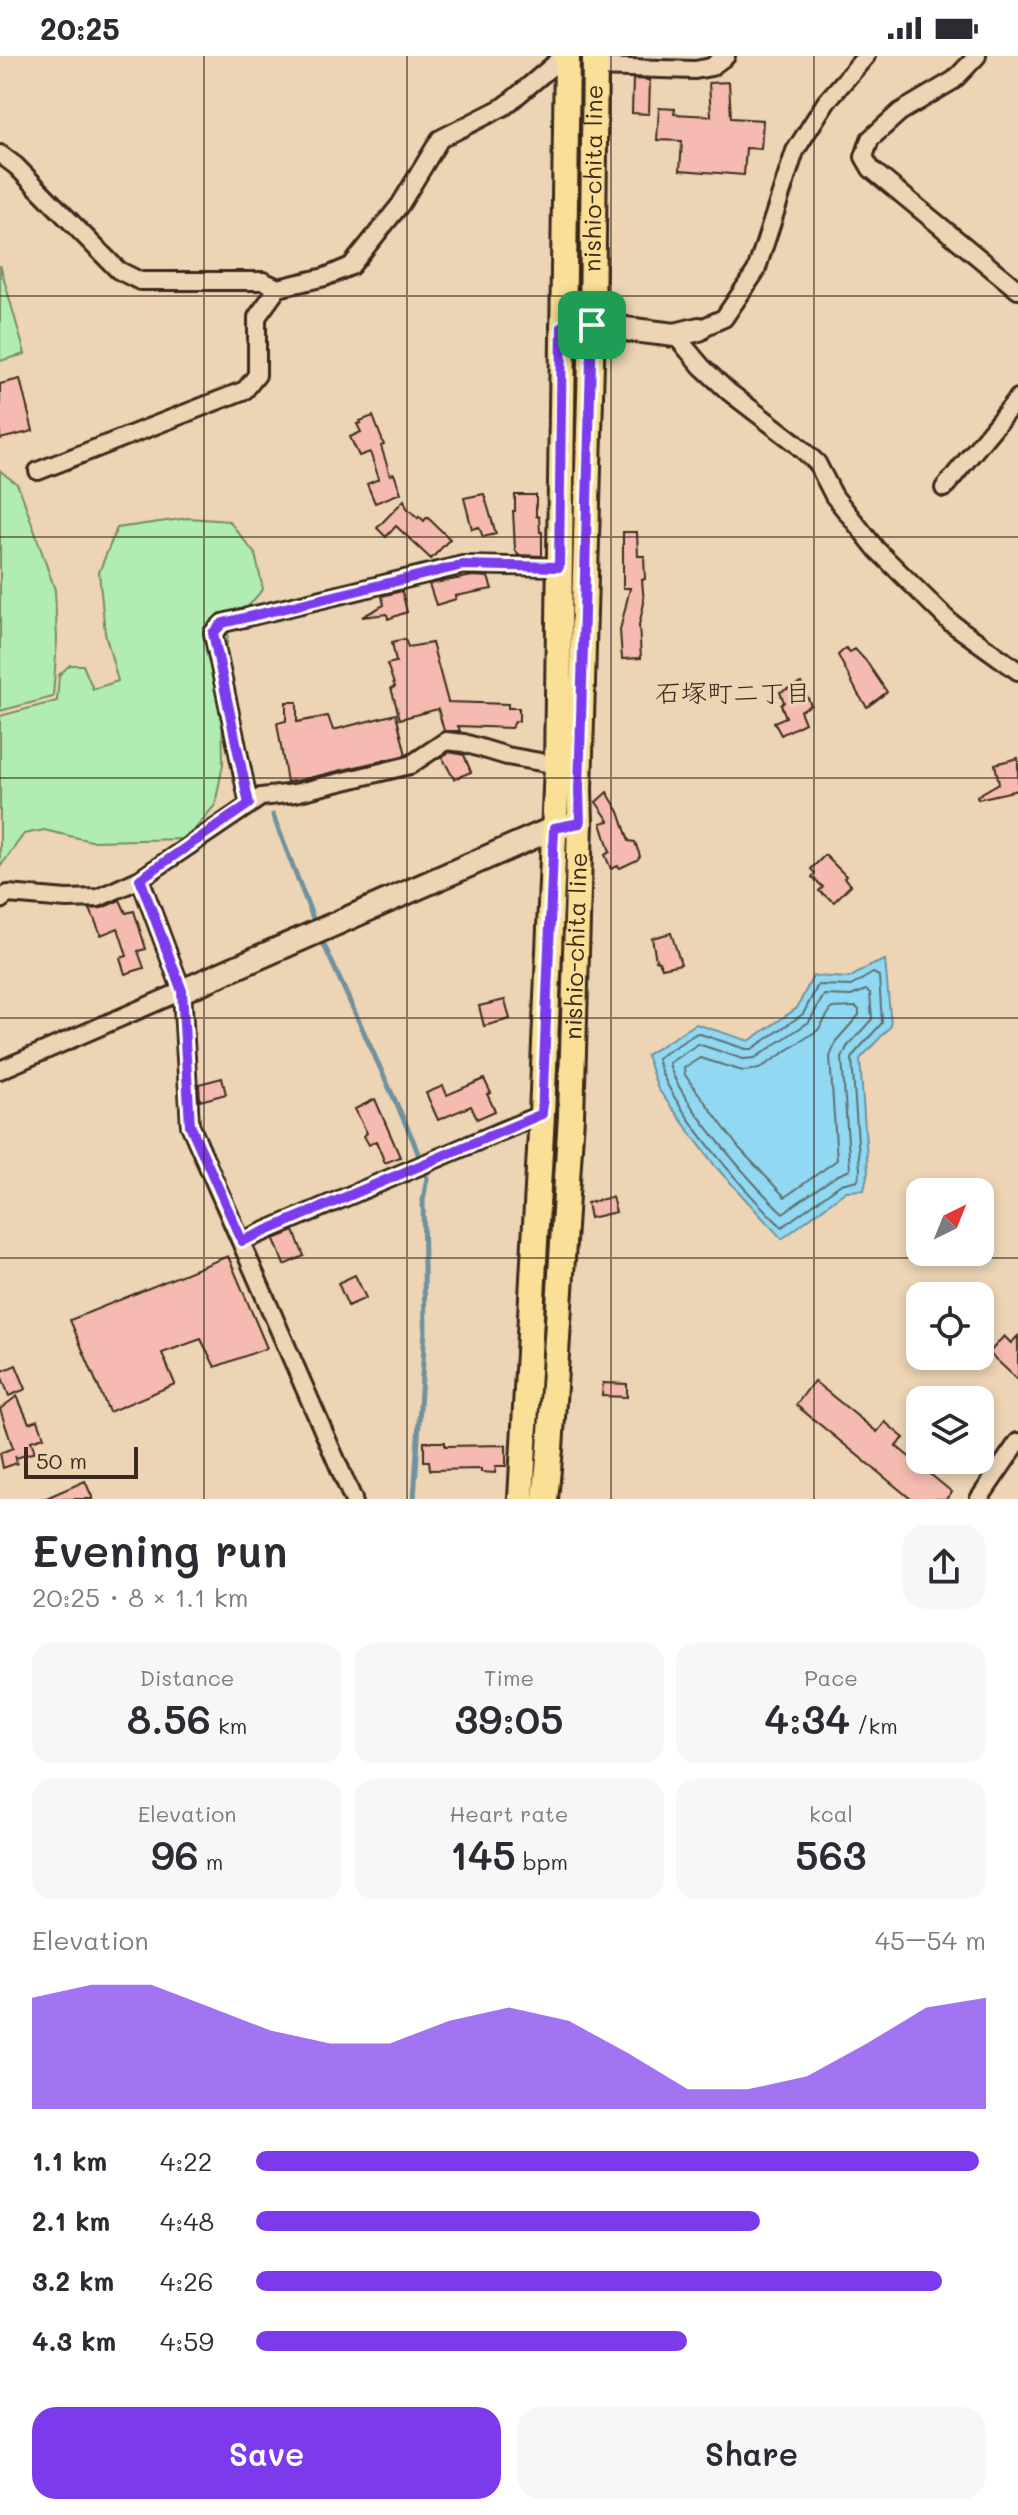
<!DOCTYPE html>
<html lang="en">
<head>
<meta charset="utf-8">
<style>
	body { margin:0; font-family:Mali,"Klee One",sans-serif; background:#f7f7f7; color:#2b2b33; height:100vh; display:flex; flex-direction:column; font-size:30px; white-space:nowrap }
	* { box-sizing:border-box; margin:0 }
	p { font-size:26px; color:#7c7c81 }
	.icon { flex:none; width:44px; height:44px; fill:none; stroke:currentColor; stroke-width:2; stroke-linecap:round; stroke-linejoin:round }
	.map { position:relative; height:1443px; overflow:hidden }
	.drawer { display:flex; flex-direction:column; background:#fff; flex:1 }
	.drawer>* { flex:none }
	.needle { width:52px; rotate:43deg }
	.fabs { position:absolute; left:906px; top:1122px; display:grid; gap:16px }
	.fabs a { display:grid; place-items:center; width:88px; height:88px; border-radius:16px; background:#fff; box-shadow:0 4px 12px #0003; font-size:40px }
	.scale { position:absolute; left:24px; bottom:20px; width:114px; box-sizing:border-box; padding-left:8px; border:4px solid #3b2a1e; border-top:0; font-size:22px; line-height:28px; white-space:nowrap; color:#3b2a1e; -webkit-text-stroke:6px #ecd4b4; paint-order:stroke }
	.pin { position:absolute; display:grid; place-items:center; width:68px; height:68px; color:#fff; margin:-34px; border-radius:16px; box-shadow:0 4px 12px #0006 }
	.round { display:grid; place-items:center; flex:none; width:84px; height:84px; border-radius:24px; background:#f7f7f7 }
	.head { display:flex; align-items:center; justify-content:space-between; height:136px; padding:0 32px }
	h1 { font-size:44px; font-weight:600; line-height:60px }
	.figures { display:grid; grid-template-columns:repeat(3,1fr); gap:12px; height:136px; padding:8px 32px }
	.figures div { display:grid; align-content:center; border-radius:20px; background:#f7f7f7; text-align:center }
	.figures b { font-size:40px; font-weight:600 }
	.figures small { font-size:22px; font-weight:400 }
	.figures p { font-size:22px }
	.chart { height:224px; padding:16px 32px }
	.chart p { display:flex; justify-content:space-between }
	.chart svg { width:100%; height:144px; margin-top:8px; fill:#7c3aed; opacity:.7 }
	.primary-button { display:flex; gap:16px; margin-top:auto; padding:16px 32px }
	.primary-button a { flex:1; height:92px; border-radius:24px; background:#7c3aed; color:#fff; font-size:32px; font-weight:600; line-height:92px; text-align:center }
	.primary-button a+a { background:#f7f7f7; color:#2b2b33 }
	ul { padding:0 32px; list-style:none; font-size:26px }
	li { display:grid; grid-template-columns:128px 96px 1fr; align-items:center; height:60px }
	li i { height:20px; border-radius:10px; background:#7c3aed }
	.status { display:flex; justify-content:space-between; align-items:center; height:56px; padding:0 40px; background:#fff; direction:ltr }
	.status svg { height:22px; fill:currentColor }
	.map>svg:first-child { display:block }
	.green { fill:#b1edb2; stroke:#768c68; stroke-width:2 }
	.water { fill:#91d8f2; stroke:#6f929d; stroke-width:2 }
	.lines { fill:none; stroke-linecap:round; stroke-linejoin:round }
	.shore { stroke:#5d7073; stroke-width:2 }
	.stream { stroke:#6f929d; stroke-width:5 }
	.building { fill:#f5bbb0; stroke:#3b2a1e; stroke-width:2 }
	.street-casing { stroke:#3b2a1e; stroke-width:22 }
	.secondary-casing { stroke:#3b2a1e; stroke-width:28 }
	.primary-casing { stroke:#3b2a1e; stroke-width:30 }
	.street { stroke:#ecd4b4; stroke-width:16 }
	.secondary { stroke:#ecd4b4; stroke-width:22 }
	.primary { stroke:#fadf96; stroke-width:24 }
	.route-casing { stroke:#fff; stroke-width:16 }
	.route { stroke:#7c3aed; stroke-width:10 }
	.grid { fill:none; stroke:#3b2a1e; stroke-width:2; stroke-opacity:0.55 }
	.labels { text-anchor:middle; stroke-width:6; stroke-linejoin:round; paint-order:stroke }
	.street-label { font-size:24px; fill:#3b2a1e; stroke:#ecd4b4 }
	.neighbourhood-label { font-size:26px; fill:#3b2a1e; stroke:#ecd4b4 }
</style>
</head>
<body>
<div class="status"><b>20:25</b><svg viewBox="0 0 49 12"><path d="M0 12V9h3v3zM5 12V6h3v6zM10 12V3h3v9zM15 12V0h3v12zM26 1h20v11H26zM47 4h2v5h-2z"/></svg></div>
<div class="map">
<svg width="1018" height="1443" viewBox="0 0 1018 1443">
	<rect width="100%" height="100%" fill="#ecd4b4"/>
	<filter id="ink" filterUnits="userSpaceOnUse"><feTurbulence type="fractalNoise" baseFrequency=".0125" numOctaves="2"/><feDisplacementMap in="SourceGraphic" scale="16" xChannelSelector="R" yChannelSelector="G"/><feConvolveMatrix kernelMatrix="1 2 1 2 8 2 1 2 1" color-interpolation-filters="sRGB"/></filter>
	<g filter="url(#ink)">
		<path class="green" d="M0,209l25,89 -25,7z
			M0,415l17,13 5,11 33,95 2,50 -4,57 -53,14z
			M188,462l41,3 26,33 8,35 -35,41 -6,77 1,57 -8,41 -28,34 -96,2 -47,-11 -20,4 -24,33v-151l57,-15 2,-26 11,-10h13l10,24 25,-8 -13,-48 -6,-61 18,-44z"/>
		<path class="water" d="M885,904l6,66 -31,33 8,113 -4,18 -18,1 -64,48 -66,-72 -58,-78 -12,-34 50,-31 53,17 48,-33 16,-32 36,2 21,-12z"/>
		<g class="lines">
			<path class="shore" d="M873,917l6,3 3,47 -27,30 -3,6 8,111 -2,10 -17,4 -59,43c-34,-32 -116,-124 -125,-169l40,-25 49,16h6l51,-35 15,-29 33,1z
				M866,934l4,3 2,26 -25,28 -5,11 8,112 -14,6 -53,37c-28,-26 -107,-115 -114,-150l29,-19 45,15 12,-1 54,-36 15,-27 27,1z
				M856,951l3,3v5l-23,26 -6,16 7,103 -52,37 -46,-49 -54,-73 -1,-7 16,-10 43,13 16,-2 59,-39 14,-22z"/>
			<path class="stream" d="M273,759l43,111
				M320,880l93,204 14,38 -4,22 2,130 -11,169"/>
		</g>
		<path class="building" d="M633,23l17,1 -1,34 -17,-1z
			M729,26l2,36 32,2 -2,29 -15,-1 -2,27 -64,-5 2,-29 -25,-1 2,-32 16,1 -1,5 37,2 -2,-33z
			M20,323l13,52 -33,8v-55z
			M373,360l11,29 -3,1 9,29 4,-1 7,19 -26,10 -8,-19 12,-5 -9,-27 -11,4 -9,-19 11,-5 -4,-8 4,-1 -1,-2z
			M484,438l12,40 -13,3 -4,-10 -7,2 -8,-31z
			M515,439h21v21l3,1 1,15h2v24l-24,-1 -3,-6 -2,-38h2z
			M404,444l3,8 11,10 1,-2 5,5 3,-4 23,22 -19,20 -35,-33 -10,11 -9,-9z
			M623,476h14l1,24h6l1,23 -3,1 2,23 -5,22 2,33 -19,1 -2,-29 10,-42h-7z
			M473,520l15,1 4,12 -37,7 1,3 -20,6 -7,-21z
			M402,535l5,21 -19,7 -1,-5 -25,3 22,-12 -2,-9z
			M405,583l3,8 24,-4 16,59 60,2v4h11v13l-4,1 -4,6 -53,-2 2,5h-16l-6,-22 -38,10 -9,-31 4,-1 -8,-23 9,-2 -4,-20z
			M846,592l4,4 5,-3 11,12 21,31 -20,15 -9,-13 -20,-39z
			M801,627l10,22 -11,6 5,12 -24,12 -7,-13 12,-5 -5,-12 3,-3 -4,-10z
			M286,646h11v20l31,-6 5,14 63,-16 10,41 -106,25 -13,2 -10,-59 9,-2z
			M449,696l15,3 7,17 -17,7 -12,-22z
			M1018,702v32l-40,9 -1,-3 22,-13 -4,-19z
			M607,736l12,20 10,29 6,1 5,14 -3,4 -17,8 -2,-2 -7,3 -6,-14 5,-3 -9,-29 8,-2 -13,-19z
			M825,799l21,21 -2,2 7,7 -17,17 -15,-11 4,-4 -11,-10 3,-4 -4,-4z
			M120,844l6,13 8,-2 12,38 -8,2 6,17 -19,6 -5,-16 7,-2 -9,-28 -17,7 -11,-26 12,-1z
			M671,877l10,31 -19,4 -3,-7 -3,-1 -4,-22z
			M505,944l5,19 -26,7 -5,-20z
			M222,1022l4,16 -26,7 -1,-17z
			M484,1023l7,14 -4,1 8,17 -18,8 -6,-13 -33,14 -12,-27 17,-7 4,9z
			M375,1043l25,58 -15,6 -9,-22 -7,4 -5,-9 3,-3 -12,-24z
			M612,1141l4,15 -26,6 -3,-15z
			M294,1175l10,25 -20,9 -10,-26z
			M228,1200l39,92 -52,19 -14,-28 -39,14 13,31 -66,28 -39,-92z
			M355,1219l11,23 -18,8 -10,-23z
			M1004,1280l7,7 7,-7v44l-29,-27z
			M16,1309l10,24 -17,7 -9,-24z
			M814,1325l63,51 8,-10 19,16 -8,8 56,46 -6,7h-35l-115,-94z
			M603,1327l24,1v13l-25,-1z
			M17,1340l12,27 9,-3 6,17 -13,4 4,11 -19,6 -1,-3 2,8 -14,5 -3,-15 13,-5 -13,-39z
			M424,1386h21v4l61,-1v21h-10l-1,7 -14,-1v-3l-51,1 -1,-9h-5z
			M85,1425l8,18h-49z"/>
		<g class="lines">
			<g class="street-casing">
				<path id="street" d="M977,0l-23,24 -54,32 -30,27 -6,18 7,12 147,121
					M595,11l100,3 16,-3 15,-11
					M0,98l16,12 102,104 22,11h123l15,7 47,-11 26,-11 49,-61 40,-66 65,-33 59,-50
					M699,273l25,-11 32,-47 39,-120 31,-49 40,-46
					M675,279l27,32 27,25 64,49 24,22 17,33 43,54 73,72 68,49
					M38,415l207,-81 12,-15v-58l21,-29
					M944,432l74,-90
					M249,748l-36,-171 10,-10 240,-58 96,2
					M140,823l42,112 8,134 163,374
					M0,844l8,-6 59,5 31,-1 42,-19 121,-82 34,-4 115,-28 36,-24 18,2 43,13 50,9
					M0,1014l182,-79
					M242,1185l300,-127
					M979,1443l39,-57"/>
			</g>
			<g class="secondary-casing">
				<path id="secondary" d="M562,270l30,-1 83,10 24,-6
					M182,935l372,-163 26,-5"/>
			</g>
			<g class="primary-casing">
				<g id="primary">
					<path d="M521,1443l21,-385 15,-349 10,-709"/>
					<path id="s1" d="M545,1443l5,-50 21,-333 9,-293 -1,-33 13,-465 3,-269"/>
				</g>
			</g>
			<use href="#street" class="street"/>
			<use href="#secondary" class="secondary"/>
			<use href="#primary" class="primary"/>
		</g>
	</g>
	<g class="lines" filter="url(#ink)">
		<g class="route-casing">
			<path id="route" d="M592,269l-13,465 1,33 -26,5 -12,286 -300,127 -52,-116 -8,-134 -42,-112 109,-75 -36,-171 10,-10 240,-58 96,2 3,-241z"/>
		</g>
		<use href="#route" class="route"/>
	</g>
	<path class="grid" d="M204,0v1443M407,0v1443M611,0v1443M814,0v1443M0,240h1018M0,481h1018M0,722h1018M0,962h1018M0,1202h1018"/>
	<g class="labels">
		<g class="street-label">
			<text dy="8" stroke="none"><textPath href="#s1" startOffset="1322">nishio-chita line</textPath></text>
			<text dy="8" stroke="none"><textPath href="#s1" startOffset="554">nishio-chita line</textPath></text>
		</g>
		<g class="neighbourhood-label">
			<text x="733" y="646">石塚町二丁目</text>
		</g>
	</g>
</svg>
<div class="fabs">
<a><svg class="needle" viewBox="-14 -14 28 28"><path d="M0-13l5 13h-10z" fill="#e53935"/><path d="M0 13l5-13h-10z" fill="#7c7c81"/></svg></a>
<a><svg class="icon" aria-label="locate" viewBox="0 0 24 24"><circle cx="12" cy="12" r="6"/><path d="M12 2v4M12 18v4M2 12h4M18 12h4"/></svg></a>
<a><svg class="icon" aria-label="layers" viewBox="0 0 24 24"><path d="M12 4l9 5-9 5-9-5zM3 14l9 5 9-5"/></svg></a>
</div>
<div class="scale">50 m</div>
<div class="pin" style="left:592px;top:269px;background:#1e9e55"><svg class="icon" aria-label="arrive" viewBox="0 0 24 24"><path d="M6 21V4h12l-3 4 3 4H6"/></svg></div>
</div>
<section class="drawer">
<div class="head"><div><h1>Evening run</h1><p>20:25 · 8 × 1.1 km</p></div><a class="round"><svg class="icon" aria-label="share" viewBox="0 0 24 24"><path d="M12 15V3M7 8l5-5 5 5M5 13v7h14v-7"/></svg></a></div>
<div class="figures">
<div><p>Distance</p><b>8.56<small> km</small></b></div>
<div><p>Time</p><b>39:05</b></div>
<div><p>Pace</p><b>4:34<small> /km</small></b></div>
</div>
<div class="figures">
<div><p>Elevation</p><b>96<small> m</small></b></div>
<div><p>Heart rate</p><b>145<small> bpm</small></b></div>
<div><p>kcal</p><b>563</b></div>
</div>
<div class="chart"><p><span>Elevation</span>45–54 m</p>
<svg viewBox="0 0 160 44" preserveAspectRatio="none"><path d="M0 44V10L10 6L20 6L30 13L40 20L50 24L60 24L70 17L80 13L90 17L100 27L110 38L120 38L130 34L140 24L150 13L160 10V44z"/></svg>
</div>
<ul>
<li><b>1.1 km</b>4:22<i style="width:99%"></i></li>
<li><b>2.1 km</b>4:48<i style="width:69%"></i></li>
<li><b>3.2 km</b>4:26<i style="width:94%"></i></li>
<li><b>4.3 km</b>4:59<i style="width:59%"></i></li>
</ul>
<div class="primary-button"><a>Save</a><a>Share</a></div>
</section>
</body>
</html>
